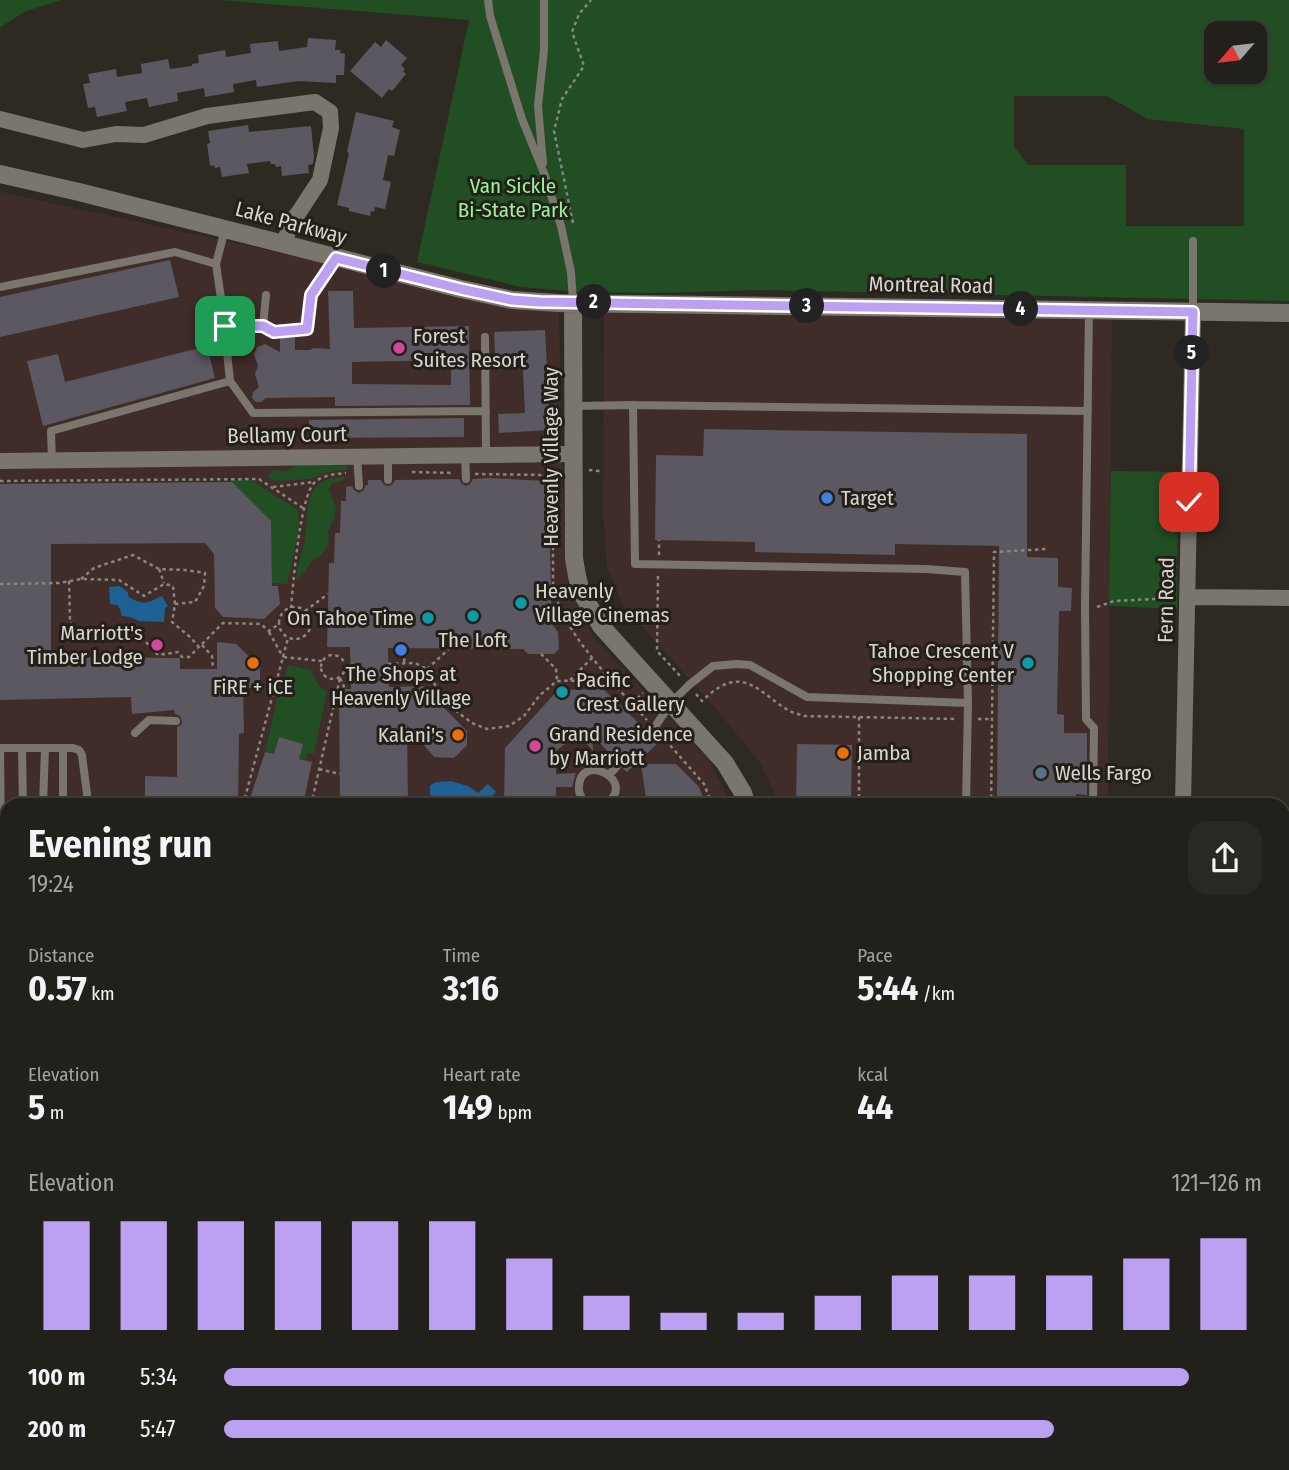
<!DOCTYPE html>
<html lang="en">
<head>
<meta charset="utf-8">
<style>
	body { margin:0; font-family:"Fira Sans Condensed",sans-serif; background:#2a2823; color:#f1f3f6; height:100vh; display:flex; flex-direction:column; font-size:26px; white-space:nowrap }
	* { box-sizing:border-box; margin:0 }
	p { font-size:23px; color:#a2a3a2 }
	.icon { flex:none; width:38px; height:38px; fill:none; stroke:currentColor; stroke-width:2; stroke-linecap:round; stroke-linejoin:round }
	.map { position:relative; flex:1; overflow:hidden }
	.sheet { position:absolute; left:0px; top:798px; width:1290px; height:672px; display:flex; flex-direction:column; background:#22201a; border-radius:21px 21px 0 0; box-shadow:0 2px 5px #0004,0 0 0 2px #3f3e39 }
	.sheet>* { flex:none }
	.needle { width:46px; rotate:242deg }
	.controls { position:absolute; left:1204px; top:21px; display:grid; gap:14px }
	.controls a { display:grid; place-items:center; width:63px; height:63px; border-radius:14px; background:#22201a; box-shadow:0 2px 5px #0004,0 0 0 2px #3f3e39; font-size:35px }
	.pin { position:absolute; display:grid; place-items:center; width:60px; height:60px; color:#fff; margin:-30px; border-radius:14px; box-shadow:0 4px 10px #0006 }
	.km { position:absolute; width:35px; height:35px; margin:-18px; border-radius:50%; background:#222; color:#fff; font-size:19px; line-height:35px; text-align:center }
	.round { display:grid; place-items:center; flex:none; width:74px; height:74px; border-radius:21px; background:#2a2823 }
	.summary { display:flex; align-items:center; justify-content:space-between; height:119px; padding:0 28px }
	h1 { font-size:38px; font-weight:700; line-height:52px }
	.figures { display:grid; grid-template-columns:repeat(3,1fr); gap:10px; height:119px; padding:7px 28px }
	.figures div { display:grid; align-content:center }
	.figures b { font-size:35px; font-weight:700 }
	.figures small { font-size:19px; font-weight:400 }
	.figures p { font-size:19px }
	.chart { height:196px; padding:14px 28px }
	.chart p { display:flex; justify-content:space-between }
	.chart svg { width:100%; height:126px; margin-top:7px; stroke:#bca0f2; stroke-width:6 }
	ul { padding:0 28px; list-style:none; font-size:23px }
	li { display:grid; grid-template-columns:112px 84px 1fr; align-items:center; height:52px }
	li i { height:18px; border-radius:9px; background:#bca0f2 }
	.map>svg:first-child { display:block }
	.commercial { fill:#402c28 }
	.green { fill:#214f23; fill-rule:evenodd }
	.water { fill:#1e6192 }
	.building { fill:#5b5861; fill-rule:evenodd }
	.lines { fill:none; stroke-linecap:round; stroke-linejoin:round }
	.path { stroke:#89867f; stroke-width:2.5; stroke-dasharray:3.5 3.5; stroke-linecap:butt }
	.service { stroke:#7a756d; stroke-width:8 }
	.minor { stroke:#7a756d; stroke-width:16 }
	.tertiary { stroke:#7a756d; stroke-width:18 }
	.secondary { stroke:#977c76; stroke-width:18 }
	.trunk { stroke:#c88686; stroke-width:19 }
	.route-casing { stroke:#fff; stroke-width:14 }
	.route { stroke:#bca0f2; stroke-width:9 }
	.hotel-dot { fill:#d1479c; stroke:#242019; stroke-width:2.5 }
	.shop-dot { fill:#3f7fe0; stroke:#242019; stroke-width:2.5 }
	.culture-dot { fill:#0f9aa8; stroke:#242019; stroke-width:2.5 }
	.food-dot { fill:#e8710a; stroke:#242019; stroke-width:2.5 }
	.service-dot { fill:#5c6f8a; stroke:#242019; stroke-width:2.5 }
	.labels { text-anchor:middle; stroke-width:6; stroke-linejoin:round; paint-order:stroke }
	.park-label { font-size:21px; fill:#95f697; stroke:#242019 }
	.street-label { font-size:21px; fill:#d8d5d0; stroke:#242019 }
	.poi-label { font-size:21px; fill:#d8d5d0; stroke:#242019; text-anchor:start }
</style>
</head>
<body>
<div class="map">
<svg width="1289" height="1470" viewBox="0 0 1289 1470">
	<rect width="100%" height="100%" fill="#2e2a22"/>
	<path class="commercial" d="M0,192l559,121 3,167 6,104 25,53 116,123 23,45h-725v126h-7z
		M604,312l508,8 -4,485h-328l-20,-42 -42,-52 -95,-106 -16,-39 -4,-51z
		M0,961h7v502h433l-28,7h-412z"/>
	<path class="green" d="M0,0h62l-36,11 -26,16z
		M219,0h1070v301l-533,-11 -101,3 -74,-1 -60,-5 -104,-25 52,-242zM1216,33h39v39h-39zM1014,96h93l41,23 96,10v97h-118v-61h-98l-14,-18z
		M341,463l9,6 -27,4 -12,6 -34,2 -6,-1 -3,-3 5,-7 14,1 12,-7z
		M1111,471l67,1 -1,137 -68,-3z
		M344,476v4l-12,3 -3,6 7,18 -2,12 -6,12 1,12 -7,11 -11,8 -14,19c-2,-15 6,-28 8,-43 3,-16 0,-35 9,-49 7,-10 19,-11 30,-13z
		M229,480h22l47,30 1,20 -12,54 -16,-1v-62z
		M288,665l24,5c2,11 6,16 15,21l-13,63 -7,-1 -2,7 -7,-1 -19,-22 -5,17 -9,-2 12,-54h3z"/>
	<path class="water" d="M119,586l8,5 2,6c15,9 18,6 33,-1l6,10 -3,2 -1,14 -25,-1 -9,-4 -8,-1 -2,-7 -3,-4 -7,-1 -1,-17z
		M451,781l17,5 10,7 10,-9 8,8 -13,13h-10l-2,-3 -7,-1 -4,4h-18l-5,-6h-4l-3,-5v-9l7,-3z"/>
	<path class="building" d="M308,38l28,2 -1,10h5v3l5,1 -1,21h-8v8l-38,-2 -41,6 -1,-7 -23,4 1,8 -29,5 -1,-9 -27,5 1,8 -29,6 -2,-9 -22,4 2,9 -30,6 -2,-10 -7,1 -5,-24 7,-1 -2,-9 28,-5 1,8 25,-4 -1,-9 27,-5 2,10 22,-3v-2l7,-1 -1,-8 27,-5 1,7 25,-4 -1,-9 28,-3 1,10 28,-4z
		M386,40l21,18 -6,7 4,4 -2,2 3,3 -14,17 -3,-2 -7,9 -32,-27 25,-29 6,5z
		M356,112l38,9 -2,6 8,3 -6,26 -6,-1 -5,25 8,2 -6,27 -10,-2 -1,5 -3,-1 -1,5 -21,-5v-3l-12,-3 12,-52 -2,-1z
		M248,125l1,7 62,-6 3,30 -1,8 -5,1 1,8 -27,3 -1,-10 -5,1 -1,-3h-4l-1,-3 -23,3 2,9 -27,4 -2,-10 -5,1 -1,-3 -4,1 -3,-22 3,-1 -2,-12z
		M170,260l9,37 -179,40v-40z
		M328,291h25l1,37 115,-2 1,79 -135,1v-9l-69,1 -5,4h-5l-4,-4 1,-6 6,-5 -4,-13 3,-8 -4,-12 3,-7 8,-3 15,8v-14l15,-1v13h15l3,-2 17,1zM451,360v25l-99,-1v-22z
		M545,330l5,100 -51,3 -1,-19 27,-1 -3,-58 -27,1 -1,-24z
		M207,346l8,32 -172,48 -16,-65 31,-7 7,28z
		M464,418v19l-155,1v-18z
		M704,429l323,5v123l31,1v29l14,1 -1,23h-12l-2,103 7,1v18h23v62l-11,-1v11h-72v-5l-7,-1 2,-253 -104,-2v11l-140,-3v-10l-100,-2 1,-85 47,1z
		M488,478l60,3 4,143 6,8 1,17 -5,5h-26l-5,-5 -135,-1 1,39 33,-1 45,45v14l-13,13 -20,-1 -27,-32 1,80h-68l-1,-116h12l-1,-42h-23l2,-84h5l1,-30h5l1,-32h5v-14l6,-1 2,4 5,3 4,-2 3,-6h2v-5h13l3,5 5,1 4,-2 2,-4 64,-1 2,4 5,3 4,-2 3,-5z
		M232,482l39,39 1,65h6l2,18 -16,15 -41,-2 -8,-9 -1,-54 -9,-11 -154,1v113l129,1v11h37v-27l19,2 24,23v21h-17l1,45 -5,1 -1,71h-60v-4l-33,-1v-24l32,1v-50l4,-2 1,-4 -2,-5 -5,-2 -1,-4 -42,4 -1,-17 -131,3v-216z
		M603,689l42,40 -2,5 3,5 4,2 4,-2 4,4 -31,29 -4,-3 2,-4 -1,-5 -4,-2 -5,1 -23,-24 1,16 -9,-10 -14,-1 -14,11v23l20,-1 -4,14h-16v18h-52l1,-57 53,-58z
		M279,737l24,7 -4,15 13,3 -9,43h-55l17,-53 9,2z
		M797,744l55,1 -1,60h-55z
		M641,764h35l23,23 7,18h-59z"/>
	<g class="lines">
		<path class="path" d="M573,223l-19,-92 8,-32 22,-33 -12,-34 7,-18 12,-14
			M589,470l11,1
			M412,472l42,1
			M475,474l69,1 8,2 1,5v104c8,37 35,66 57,94
			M0,481l259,-2 44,29
			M273,487l41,-5
			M659,555v-15
			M159,569l5,14
			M658,576l-1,75 25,27
			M81,579l13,-11 39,-13 26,14 26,1 20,3 -1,13 -9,16 -20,2
			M69,581l1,41 11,14h35l6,4h22l14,15 20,-3 4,5h7l9,-9
			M0,584l59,-1 22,-4 38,1 25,16 20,-12 9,2 2,18 -3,18 18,15 9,10 24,-24 38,1 8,7 10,-7
			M279 623a16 16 0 1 1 32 0a16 16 0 1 1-32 0Z
			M1097,607l17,-6 59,-3
			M291,608c2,-24 9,-110 23,-125 8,-8 22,-9 32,-10
			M305,611l23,-17
			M269,632l14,25
			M202,645l10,11 1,13
			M541,654l15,15 1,12
			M321 667a12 12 0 1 1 24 0a12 12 0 1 1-24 0Z
			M283,657l5,-19
			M404,662l2,-14
			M388,664l27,-1 12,6 9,18 15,20 21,16 15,6 22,-3 15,-10 16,-21 17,-14 53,-1 37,40
			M427,669l23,-21
			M340,678l5,11
			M570,680l22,-22
			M696,694l6,7c11,-10 23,-21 39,-19 17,2 32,20 47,28 5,3 11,4 16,6l153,3
			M632,703l11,-10
			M859,717v88
			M978,719h14
			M661,735l43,49 8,21
			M319,769l21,5
			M312,802l16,3
			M243,805l40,-148 39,4
			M311,805l29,-127
			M991,805l3,-253 53,-3
			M0,910l7,-1
			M0,989h7
			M1283,1083h6"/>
		<path class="service" d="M488,0l2,16 32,103 22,54 17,53 10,46 2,30
			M543,163l-5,-57 6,-56v-50
			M225,229l-9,35 7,48 7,69
			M1193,241v71
			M0,287l175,-35 41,12
			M1089,310l-4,296 1,113 8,9 -1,77
			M225,326h38l3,-31
			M263,326l11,6 33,-3 4,-34 25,-37
			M485,337l1,117
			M633,405l455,6
			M574,406l59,-1 2,159 291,5 39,3 3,131
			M465,454l1,25
			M357,455l2,31
			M388,455v25
			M52,460l-1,-29 179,-50 23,32 233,-2
			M135,733l14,-13 27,1
			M650,734l21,-31 18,-18 24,-19 24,-2 13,1 57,32 161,6 -2,102
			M0,748h73l6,2 3,5 5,39 -1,11
			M0,748l1,86
			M22,748l1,57
			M609,775l10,-11
			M43,805l2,-57
			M63,805v-56
			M590,805c-7,-4 -12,-9 -11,-18 1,-37 62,-5 25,18
			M0,1041h7
			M1283,1226l6,-20"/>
		<path class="minor" d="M0,119l83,21 33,-6 28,1 63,-19 108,-14 15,10 1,16 -11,52 -21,32 -7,9 -8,22
			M0,461l574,-7
			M1187,597l102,1
			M1183,805l10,-493
			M1283,1288l6,4
			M0,1321l7,-2
			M73,1463l1,7
			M352,1470l28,-7"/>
		<path class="tertiary" d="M0,174l79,18 382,97 51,11 46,3 731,10
			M573,302l1,256 3,18 4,16 20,34 124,137 18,30 4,12
			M734,1470v-7"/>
		<path class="secondary" d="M1283,972l6,1"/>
		<path class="trunk" d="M0,947h7
			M1283,1050l6,3"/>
	</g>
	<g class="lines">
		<g class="route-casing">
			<path id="route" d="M225,326h38l11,6 33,-3 4,-34 25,-37 125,31 51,11 28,2 653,10 -4,190"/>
		</g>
		<use href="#route" class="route"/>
	</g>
	<g class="hotel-dot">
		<circle cx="399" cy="348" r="7"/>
		<circle cx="157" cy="645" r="7"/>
		<circle cx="535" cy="746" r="7"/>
	</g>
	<g class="shop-dot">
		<circle cx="827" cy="498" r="7"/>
		<circle cx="401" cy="650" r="7"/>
	</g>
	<g class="culture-dot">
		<circle cx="521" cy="603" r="7"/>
		<circle cx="473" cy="616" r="7"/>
		<circle cx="428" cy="618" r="7"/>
		<circle cx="1028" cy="663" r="7"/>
		<circle cx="562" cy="692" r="7"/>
	</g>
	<g class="food-dot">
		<circle cx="253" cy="663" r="7"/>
		<circle cx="458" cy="735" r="7"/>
		<circle cx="843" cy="753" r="7"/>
	</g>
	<circle class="service-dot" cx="1041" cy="773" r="7"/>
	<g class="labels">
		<g class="park-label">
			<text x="513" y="193">Van Sickle<tspan x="513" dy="24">Bi-State Park</tspan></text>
		</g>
		<g class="street-label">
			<text transform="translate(291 223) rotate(15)" y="7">Lake Parkway</text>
			<text transform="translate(931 285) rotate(1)" y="7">Montreal Road</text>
			<text transform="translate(287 435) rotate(-1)" y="7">Bellamy Court</text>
			<text transform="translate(551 457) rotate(-90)" y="7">Heavenly Village Way</text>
			<text transform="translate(1166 600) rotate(-89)" y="7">Fern Road</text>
		</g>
		<g class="poi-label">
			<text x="413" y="343">Forest<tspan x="413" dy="24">Suites Resort</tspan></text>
			<text x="841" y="505">Target</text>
			<text x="535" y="598">Heavenly<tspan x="535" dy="24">Village Cinemas</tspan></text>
			<text x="414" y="625" text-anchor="end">On Tahoe Time</text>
			<text x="143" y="640" text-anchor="end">Marriott's<tspan x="143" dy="24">Timber Lodge</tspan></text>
			<text x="473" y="647" text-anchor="middle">The Loft</text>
			<text x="1014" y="658" text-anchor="end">Tahoe Crescent V<tspan x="1014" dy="24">Shopping Center</tspan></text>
			<text x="401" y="681" text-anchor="middle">The Shops at<tspan x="401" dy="24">Heavenly Village</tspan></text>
			<text x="576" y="687">Pacific<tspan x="576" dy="24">Crest Gallery</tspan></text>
			<text x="253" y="694" text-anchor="middle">FiRE + iCE</text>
			<text x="549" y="741">Grand Residence<tspan x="549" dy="24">by Marriott</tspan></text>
			<text x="444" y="742" text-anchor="end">Kalani's</text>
			<text x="857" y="760">Jamba</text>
			<text x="1055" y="780">Wells Fargo</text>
		</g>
	</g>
</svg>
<div class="controls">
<a><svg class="needle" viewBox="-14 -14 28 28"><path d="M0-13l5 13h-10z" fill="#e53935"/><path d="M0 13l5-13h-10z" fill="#a2a3a2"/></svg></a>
</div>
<div class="pin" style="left:225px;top:326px;background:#1e9e55"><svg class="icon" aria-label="arrive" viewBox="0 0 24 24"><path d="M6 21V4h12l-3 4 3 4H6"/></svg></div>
<div class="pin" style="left:1189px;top:502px;background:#d93025"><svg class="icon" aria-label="check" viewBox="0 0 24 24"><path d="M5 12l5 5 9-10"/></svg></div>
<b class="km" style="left:384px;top:271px">1</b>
<b class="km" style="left:594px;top:302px">2</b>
<b class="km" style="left:807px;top:306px">3</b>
<b class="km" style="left:1021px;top:309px">4</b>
<b class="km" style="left:1192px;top:353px">5</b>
<section class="sheet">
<div class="summary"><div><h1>Evening run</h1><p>19:24</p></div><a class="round"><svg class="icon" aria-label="share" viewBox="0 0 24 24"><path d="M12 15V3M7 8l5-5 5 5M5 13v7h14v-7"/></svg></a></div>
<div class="figures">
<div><p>Distance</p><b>0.57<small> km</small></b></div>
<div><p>Time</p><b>3:16</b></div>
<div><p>Pace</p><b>5:44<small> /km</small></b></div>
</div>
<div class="figures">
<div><p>Elevation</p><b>5<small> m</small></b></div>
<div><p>Heart rate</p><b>149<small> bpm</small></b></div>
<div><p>kcal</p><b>44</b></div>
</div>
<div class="chart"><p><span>Elevation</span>121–126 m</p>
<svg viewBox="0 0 160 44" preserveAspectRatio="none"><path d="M5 44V6M15 44V6M25 44V6M35 44V6M45 44V6M55 44V6M65 44V19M75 44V32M85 44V38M95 44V38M105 44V32M115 44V25M125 44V25M135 44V25M145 44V19M155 44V12"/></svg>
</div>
<ul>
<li><b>100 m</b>5:34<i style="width:93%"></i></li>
<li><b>200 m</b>5:47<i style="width:80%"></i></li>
</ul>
</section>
</div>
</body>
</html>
